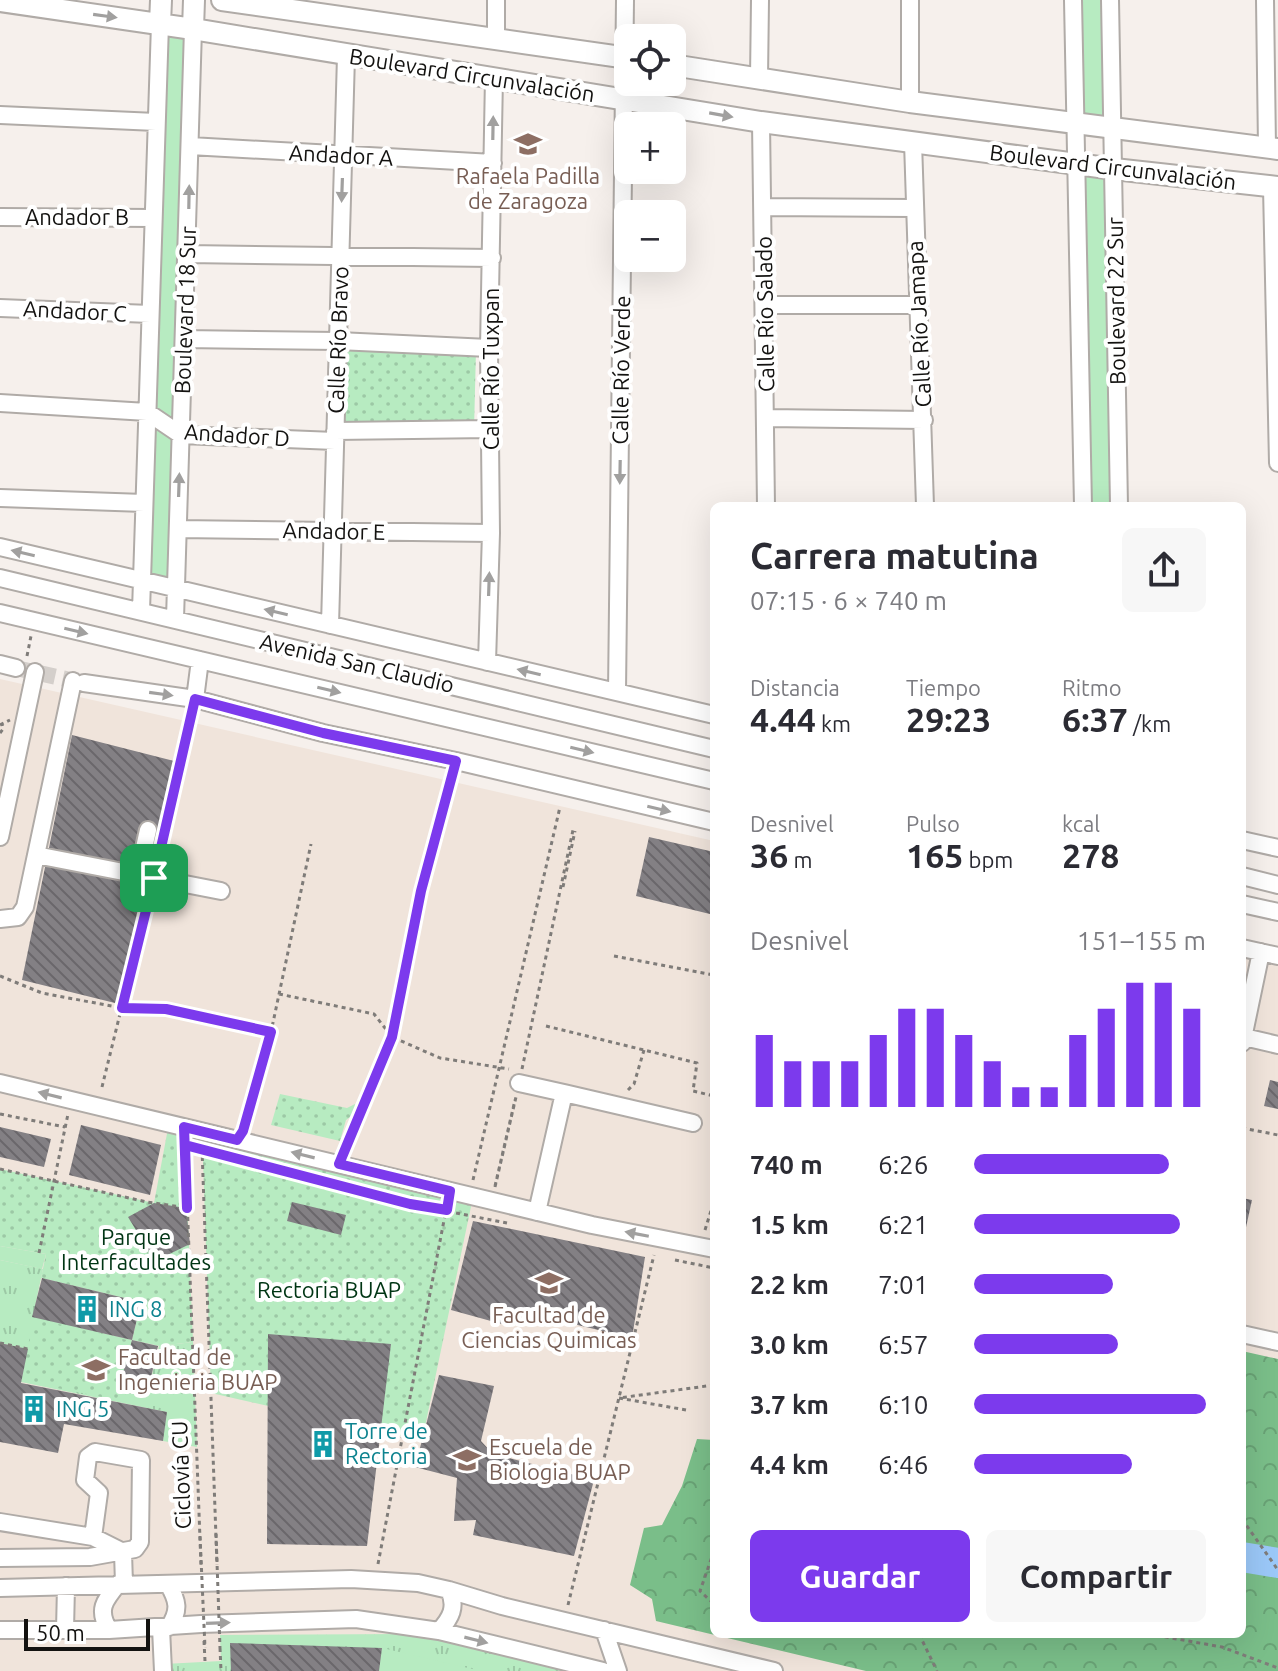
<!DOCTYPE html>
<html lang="es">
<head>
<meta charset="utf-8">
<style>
	body { margin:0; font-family:Ubuntu,sans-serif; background:#f7f7f7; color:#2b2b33; height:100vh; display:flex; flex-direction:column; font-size:30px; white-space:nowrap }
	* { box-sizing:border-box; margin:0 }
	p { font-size:26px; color:#7c7c81 }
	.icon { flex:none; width:44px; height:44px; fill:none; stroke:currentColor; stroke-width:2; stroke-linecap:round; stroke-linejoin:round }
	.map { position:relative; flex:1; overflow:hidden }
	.drawer { position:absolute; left:710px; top:502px; width:536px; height:1136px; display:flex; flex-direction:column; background:#fff; border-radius:12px; box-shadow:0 8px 32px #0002 }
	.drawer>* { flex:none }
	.controls { position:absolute; left:614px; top:24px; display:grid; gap:16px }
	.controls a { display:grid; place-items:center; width:72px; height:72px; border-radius:12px; background:#fff; box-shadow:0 8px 32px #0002; font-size:40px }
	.scale { position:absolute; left:24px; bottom:20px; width:126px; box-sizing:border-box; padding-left:8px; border:4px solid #131210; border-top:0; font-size:22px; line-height:28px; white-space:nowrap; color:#131210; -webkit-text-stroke:6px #fff; paint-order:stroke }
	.pin { position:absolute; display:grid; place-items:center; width:68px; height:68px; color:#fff; margin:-34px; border-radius:16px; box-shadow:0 4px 12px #0006 }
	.round { display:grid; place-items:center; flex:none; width:84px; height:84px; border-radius:12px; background:#f7f7f7 }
	.overview { display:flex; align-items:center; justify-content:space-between; height:136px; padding:0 40px }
	h1 { font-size:36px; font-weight:700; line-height:60px }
	.stats { display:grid; grid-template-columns:repeat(3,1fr); gap:12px; height:136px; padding:8px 40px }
	.stats div { display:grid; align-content:center }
	.stats b { font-size:34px; font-weight:700 }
	.stats small { font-size:22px; font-weight:400 }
	.stats p { font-size:22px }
	.chart { height:224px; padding:16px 40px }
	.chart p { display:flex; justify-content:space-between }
	.chart svg { width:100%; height:144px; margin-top:8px; stroke:#7c3aed; stroke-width:6 }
	.cta { display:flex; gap:16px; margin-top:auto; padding:16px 40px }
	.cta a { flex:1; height:92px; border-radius:12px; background:#7c3aed; color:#fff; font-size:32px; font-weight:700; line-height:92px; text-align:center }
	.cta a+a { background:#f7f7f7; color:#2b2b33 }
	ul { padding:0 40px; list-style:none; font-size:26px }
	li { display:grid; grid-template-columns:128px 96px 1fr; align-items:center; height:60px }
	li i { height:20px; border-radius:10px; background:#7c3aed }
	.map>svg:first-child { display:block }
	.built { fill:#f0e4db }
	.grass { fill:url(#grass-tufts) }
	.forest { fill:url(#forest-crowns) }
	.park { fill:url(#park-dots) }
	.garden { fill:#b7ebc1 }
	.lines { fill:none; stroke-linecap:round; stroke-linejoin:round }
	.river { stroke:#9bc8f8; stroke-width:30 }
	.building { fill:url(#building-back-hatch) }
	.minor-tunnel { stroke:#d4cfcb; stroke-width:16; stroke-dasharray:16 8; stroke-linecap:butt }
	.minor-casing { stroke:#b0aba7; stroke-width:20 }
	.major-casing { stroke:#b0aba7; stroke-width:24 }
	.path { stroke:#7f7c79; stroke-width:3; stroke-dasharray:4 4; stroke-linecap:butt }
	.minor { stroke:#fff; stroke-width:16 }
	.major { stroke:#fff; stroke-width:20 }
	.path-bridge { stroke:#7f7c79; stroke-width:3; stroke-dasharray:4 4; stroke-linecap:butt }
	.oneway { fill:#a1a09f }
	.route-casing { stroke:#fff; stroke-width:16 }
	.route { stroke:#7c3aed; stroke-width:10 }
	.labels { text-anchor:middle; stroke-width:8; stroke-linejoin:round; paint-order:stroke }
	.street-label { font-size:22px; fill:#131210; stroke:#fff }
	.education-label { font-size:22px; fill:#785e54; stroke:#fff }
	.park-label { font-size:22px; fill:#003514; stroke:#fff }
	.culture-label { font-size:22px; fill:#0d838f; stroke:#fff; text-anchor:start }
</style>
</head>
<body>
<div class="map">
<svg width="1278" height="1671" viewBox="0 0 1278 1671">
	<defs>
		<pattern id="grass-tufts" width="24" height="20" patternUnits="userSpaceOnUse" patternTransform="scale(2)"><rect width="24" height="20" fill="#b7ebc1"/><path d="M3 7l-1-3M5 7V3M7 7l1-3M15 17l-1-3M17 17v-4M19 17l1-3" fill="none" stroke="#9cc8a5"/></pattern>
		<pattern id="forest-crowns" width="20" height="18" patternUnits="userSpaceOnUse" patternTransform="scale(2)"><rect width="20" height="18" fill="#7abe89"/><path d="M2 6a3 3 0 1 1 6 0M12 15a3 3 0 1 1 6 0" fill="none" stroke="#69a275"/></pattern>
		<pattern id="park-dots" width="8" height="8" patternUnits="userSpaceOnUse" patternTransform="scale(2)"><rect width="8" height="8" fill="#b7ebc1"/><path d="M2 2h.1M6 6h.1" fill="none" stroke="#9cc8a5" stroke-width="1.8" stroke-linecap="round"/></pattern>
		<pattern id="building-back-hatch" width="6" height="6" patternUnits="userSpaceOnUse" patternTransform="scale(2)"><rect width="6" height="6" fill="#838084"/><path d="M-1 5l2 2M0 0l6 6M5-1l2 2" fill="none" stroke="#6a676b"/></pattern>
	</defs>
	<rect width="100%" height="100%" fill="#f6f0ec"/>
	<path class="built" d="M0,679l714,162v793h528v-680l36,7v710h-1278z"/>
	<path class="grass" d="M0,1260l43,9 -10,47 99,24 -11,41 28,6 10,-41 34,-4 4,105 -34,-6 3,-29 -145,-30 6,-33 -27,-6z
		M411,1634l166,37h-413v-7l57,-3 -1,-26z"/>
	<path class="forest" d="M1242,1351l36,8v312h-412l-210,-50 -4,-22 -22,-14 14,-57 18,-3 20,-39 15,-47 17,1v194h528z"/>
	<path class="park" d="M345,347l131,3 -2,80 -131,-3z
		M280,1094l67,14 8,-4 5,6 -14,10 -6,21 -69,-16z
		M169,1123l15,4 9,215 -34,4 -27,-6 9,-38 -100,-24 5,-24 -46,-8v-77l154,34z
		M202,1131l271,66 -51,244 -211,-48z
		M33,1318l98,23 -14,59 -95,-19z"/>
	<path class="garden" d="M1074,0h37l2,130 -36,-5z
		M159,28l35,5 -18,556 -34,-8z
		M1078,156l35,6 6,344h-35z
		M0,1246l46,8 -4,15 -42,-9z
		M230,1643l152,5 99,23h-250z"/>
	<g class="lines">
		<path class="river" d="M1242,1557l36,6"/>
	</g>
	<path class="building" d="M72,735l102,26 -55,243 -97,-24z
		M649,837l65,15v63l-78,-19z
		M1270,1080l8,2v27l-14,-3z
		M81,1125l80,20 -11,50 -81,-20z
		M0,1127l51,12 -7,28 -44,-10z
		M1242,1198l10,2 -9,41h-1z
		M292,1202l54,13 -5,20 -54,-14z
		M154,1203l32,5 4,36 -35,17 -27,-44z
		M473,1221l172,36 -13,81 -113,-27 -10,15 -58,-16z
		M42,1278l99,24 -9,38 -100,-23z
		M268,1334l123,10 -24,202 -100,-2z
		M132,1340l26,6 -9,41 -28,-7z
		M0,1343l28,6 -7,34 146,29 -4,29 -99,-17 -6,29 -58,-11z
		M439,1375l55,11 -13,55 12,13 101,26 -20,76 -101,-21 3,-15 -22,1 3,-43 -42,-11z
		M230,1643l152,5 -3,23h-148z"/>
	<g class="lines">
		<path class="minor-tunnel" d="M16,668l68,15"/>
		<g class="minor-casing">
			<path id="minor" d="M910,0v102
				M1073,0l10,506
				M1110,0l9,506
				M1265,0l2,147
				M496,38v-38
				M759,78l1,-78
				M0,115l156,7
				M761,122l5,384
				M913,142l12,364
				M190,146l303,17
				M1272,187l6,276
				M763,207l150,1
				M0,217l153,1
				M187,254l305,4
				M765,305h152
				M0,308l150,6
				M184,339l154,2 151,7
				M0,403l147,9 34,23 154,6
				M767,418l157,2
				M335,431l155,-2
				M0,498l144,5
				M178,529l313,4
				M0,547l714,168
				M0,578l714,171
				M141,611l19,-587
				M0,613l714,168
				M175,619l18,-590
				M330,625l16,-569
				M487,662l4,-129 -2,-185 5,-271
				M0,664l16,4
				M84,683l111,16 128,34 133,28 258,61
				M617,692l8,-692
				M195,699l5,-39
				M0,837l35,-165
				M1242,840l36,8
				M36,855l185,36
				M138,875l10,-45
				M1242,876l36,9
				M1242,904l36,8
				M0,919l18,-2 7,-10 48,-226
				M1242,948l36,8
				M1244,1037l34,8
				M1242,1043l19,-91
				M0,1083l592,142 122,24
				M519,1083l45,10
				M537,1212l27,-119 129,30
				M1242,1334l36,8
				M0,1522l93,15 30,15 1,32
				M0,1558l90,-1 45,-8 5,-7 1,-82 -46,-8 -7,5 -3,23 14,13 -6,44
				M168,1584c10,17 12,26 1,43
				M0,1588l351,-9 67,4 31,7 53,16 272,65
				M161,1628l2,43
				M0,1630h109l92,-6 155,-5 83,12 164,40
				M65,1630l1,-44
				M109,1630c-12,-20 -5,-29 9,-46
				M604,1630l14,41
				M439,1631c12,-13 18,-24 10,-41"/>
		</g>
		<g class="major-casing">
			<path id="major" d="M222,0l406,58
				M0,1l193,28 568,93 353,47 164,18
				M160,24l1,-24
				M193,29l1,-29
				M672,65l238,37 368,47"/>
		</g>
		<path class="path" d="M27,656l4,-20
			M0,725l10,-5
			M0,733l3,-4 -1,-5
			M165,827l26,-114
			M563,887l12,-56
			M614,956l100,19
			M0,976l42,17 80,15 44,1 103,22
			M279,994l95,20 18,23 48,21 69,11
			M546,1026l151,37 -4,28 21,5
			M522,1069l51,-239
			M102,1087l48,-195
			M628,1090l6,-6 10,-34
			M0,1114l65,13
			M244,1126l27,-94 40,-188
			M1242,1128l36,7
			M185,1145l16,420
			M202,1149l15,416
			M345,1150l47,-113 29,-146 30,-114
			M231,1157l179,47 97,19
			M0,1169l147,33 41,6
			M473,1180l87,-373
			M495,1186l20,-86
			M495,1187l21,-90
			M705,1230l9,-29
			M39,1253l29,-139
			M675,1260l39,8
			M0,1343l28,6
			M686,1410l-67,-12 95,-13
			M1242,1519l36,51
			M714,1551l-14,40 14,13
			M378,1564l68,-354
			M568,1605l86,-350
			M922,1634l-1,4 16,33
			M1149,1634l73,13 56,21
			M204,1641l1,20
			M220,1648l1,23"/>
		<use href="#minor" class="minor"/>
		<use href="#major" class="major"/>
		<path class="path-bridge" d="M216,1534l4,114
			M200,1536l5,112"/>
	</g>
	<defs><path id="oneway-solid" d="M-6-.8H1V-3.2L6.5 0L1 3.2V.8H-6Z" transform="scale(2)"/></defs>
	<g class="oneway">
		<use href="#oneway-solid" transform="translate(105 16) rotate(8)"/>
		<use href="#oneway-solid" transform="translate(721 115) rotate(10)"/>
		<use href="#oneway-solid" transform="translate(493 128) rotate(-89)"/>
		<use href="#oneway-solid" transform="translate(342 190) rotate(92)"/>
		<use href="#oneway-solid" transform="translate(189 197) rotate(-89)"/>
		<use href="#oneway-solid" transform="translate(620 472) rotate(91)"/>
		<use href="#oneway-solid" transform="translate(179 485) rotate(-88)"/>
		<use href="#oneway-solid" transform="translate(23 553) rotate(-167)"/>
		<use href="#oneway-solid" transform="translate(489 584) rotate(-88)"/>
		<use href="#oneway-solid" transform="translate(276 612) rotate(-167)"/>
		<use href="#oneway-solid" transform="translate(76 631) rotate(13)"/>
		<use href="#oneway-solid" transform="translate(529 672) rotate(-167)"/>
		<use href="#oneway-solid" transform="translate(329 690) rotate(13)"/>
		<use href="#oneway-solid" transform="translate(161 694) rotate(8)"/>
		<use href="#oneway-solid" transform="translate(582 750) rotate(13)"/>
		<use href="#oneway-solid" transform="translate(659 809) rotate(13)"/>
		<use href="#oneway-solid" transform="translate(50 1095) rotate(-166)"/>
		<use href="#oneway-solid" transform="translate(303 1155) rotate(-166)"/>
		<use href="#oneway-solid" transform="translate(637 1234) rotate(-169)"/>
		<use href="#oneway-solid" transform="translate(218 1623) rotate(-2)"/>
		<use href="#oneway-solid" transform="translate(476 1640) rotate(14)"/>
	</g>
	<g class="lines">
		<g class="route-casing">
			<path id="route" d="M154,878l-32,130 44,1 105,23 -28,99 -6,9 -53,-13 3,81 -2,-63 225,59 37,6 3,-19 -111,-27 53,-127 29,-146 35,-130 -133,-28 -128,-34 -41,179"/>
		</g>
		<use href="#route" class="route"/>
	</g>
	<defs>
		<g id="school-bare" transform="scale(2.16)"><path d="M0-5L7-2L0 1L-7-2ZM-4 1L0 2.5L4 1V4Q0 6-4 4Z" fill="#8d6e63" stroke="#fff" stroke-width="2.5" paint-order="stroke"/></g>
		<g id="university-bare" transform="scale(2.16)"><path d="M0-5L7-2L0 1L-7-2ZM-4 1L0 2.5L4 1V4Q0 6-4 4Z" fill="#8d6e63" stroke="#fff" stroke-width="2.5" paint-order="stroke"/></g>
		<g id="building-bare" transform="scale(2.16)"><path d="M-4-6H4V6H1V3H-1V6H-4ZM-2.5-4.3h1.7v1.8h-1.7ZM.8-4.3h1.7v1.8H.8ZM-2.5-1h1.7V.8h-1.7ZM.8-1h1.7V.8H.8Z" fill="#0f9aa8" stroke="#fff" stroke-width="2.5" paint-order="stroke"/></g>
	</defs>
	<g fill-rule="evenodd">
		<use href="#school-bare" x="528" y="144"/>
		<use href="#university-bare" x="549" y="1283"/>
		<use href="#building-bare" x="87" y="1309"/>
		<use href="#university-bare" x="96" y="1370"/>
		<use href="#building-bare" x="34" y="1409"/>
		<use href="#building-bare" x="323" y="1444"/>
		<use href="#university-bare" x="467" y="1460"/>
	</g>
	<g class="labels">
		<g class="street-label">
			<text transform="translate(472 75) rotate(9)" y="8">Boulevard Circunvalación</text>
			<text transform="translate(341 155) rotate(3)" y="8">Andador A</text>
			<text transform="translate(1113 167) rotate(7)" y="8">Boulevard Circunvalación</text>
			<text x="77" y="225">Andador B</text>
			<text transform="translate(1116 301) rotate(-91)" y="8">Boulevard 22 Sur</text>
			<text transform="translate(185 310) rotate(-88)" y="8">Boulevard 18 Sur</text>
			<text transform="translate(75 311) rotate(3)" y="8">Andador C</text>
			<text transform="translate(765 314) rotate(-91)" y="8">Calle Río Salado</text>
			<text transform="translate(919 324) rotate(-93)" y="8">Calle Río Jamapa</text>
			<text transform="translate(338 340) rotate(-88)" y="8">Calle Río Bravo</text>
			<text transform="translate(491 369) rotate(-90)" y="8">Calle Río Tuxpan</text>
			<text transform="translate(621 370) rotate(-89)" y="8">Calle Río Verde</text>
			<text transform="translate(237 435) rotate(4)" y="8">Andador D</text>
			<text transform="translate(334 531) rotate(1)" y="8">Andador E</text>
			<text transform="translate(357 663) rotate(13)" y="8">Avenida San Claudio</text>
			<text transform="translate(181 1475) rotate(-92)" y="8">Ciclovía CU</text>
		</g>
		<g class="education-label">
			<text x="528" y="184">Rafaela Padilla<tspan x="528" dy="25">de Zaragoza</tspan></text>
			<text x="549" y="1323">Facultad de<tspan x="549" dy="25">Ciencias Quimicas</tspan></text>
			<text x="118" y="1365" text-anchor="start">Facultad de<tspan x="118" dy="25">Ingenieria BUAP</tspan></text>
			<text x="489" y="1455" text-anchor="start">Escuela de<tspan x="489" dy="25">Biologia BUAP</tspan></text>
		</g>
		<g class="park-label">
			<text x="136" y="1245">Parque<tspan x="136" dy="25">Interfacultades</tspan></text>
			<text x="329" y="1298">Rectoria BUAP</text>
		</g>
		<g class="culture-label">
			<text x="109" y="1317">ING 8</text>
			<text x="56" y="1417">ING 5</text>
			<text x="345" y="1439">Torre de<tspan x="345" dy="25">Rectoria</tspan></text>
		</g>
	</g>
</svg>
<div class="controls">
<a><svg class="icon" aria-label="locate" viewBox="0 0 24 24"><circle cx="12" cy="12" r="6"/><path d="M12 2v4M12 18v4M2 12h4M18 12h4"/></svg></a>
<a>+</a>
<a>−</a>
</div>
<div class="scale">50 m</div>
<div class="pin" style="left:154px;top:878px;background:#1e9e55"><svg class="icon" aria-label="arrive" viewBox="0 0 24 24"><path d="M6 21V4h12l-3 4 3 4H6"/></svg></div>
<section class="drawer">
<div class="overview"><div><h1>Carrera matutina</h1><p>07:15 · 6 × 740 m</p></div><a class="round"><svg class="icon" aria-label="share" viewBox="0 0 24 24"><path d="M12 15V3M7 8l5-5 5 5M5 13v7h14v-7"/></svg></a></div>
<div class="stats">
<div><p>Distancia</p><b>4.44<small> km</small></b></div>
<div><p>Tiempo</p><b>29:23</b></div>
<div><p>Ritmo</p><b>6:37<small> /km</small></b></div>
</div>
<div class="stats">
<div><p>Desnivel</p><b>36<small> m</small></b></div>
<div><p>Pulso</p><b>165<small> bpm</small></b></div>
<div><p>kcal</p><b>278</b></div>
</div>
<div class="chart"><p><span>Desnivel</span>151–155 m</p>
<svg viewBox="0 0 160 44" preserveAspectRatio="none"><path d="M5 44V22M15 44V30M25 44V30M35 44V30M45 44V22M55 44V14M65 44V14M75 44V22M85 44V30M95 44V38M105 44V38M115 44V22M125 44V14M135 44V6M145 44V6M155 44V14"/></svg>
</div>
<ul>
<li><b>740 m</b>6:26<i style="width:84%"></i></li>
<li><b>1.5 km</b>6:21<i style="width:89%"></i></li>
<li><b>2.2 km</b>7:01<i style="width:60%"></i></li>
<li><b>3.0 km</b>6:57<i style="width:62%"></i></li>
<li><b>3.7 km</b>6:10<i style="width:100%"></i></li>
<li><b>4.4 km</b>6:46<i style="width:68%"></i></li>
</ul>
<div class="cta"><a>Guardar</a><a>Compartir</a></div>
</section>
</div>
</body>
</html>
